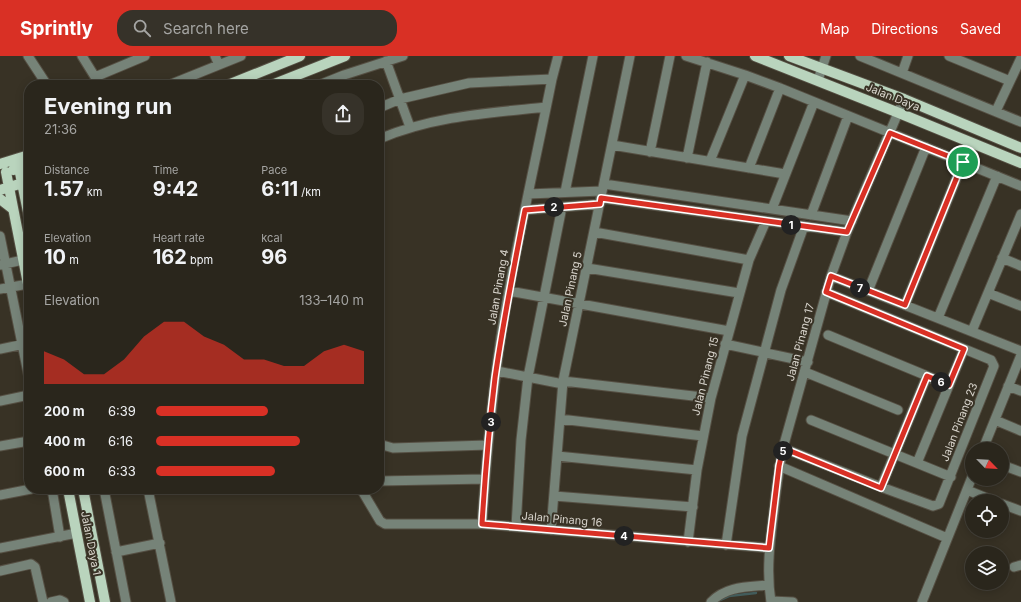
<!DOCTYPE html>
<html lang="en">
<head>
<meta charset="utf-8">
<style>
	body { margin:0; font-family:Inter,sans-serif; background:#363229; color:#f1f3f6; height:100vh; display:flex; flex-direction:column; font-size:15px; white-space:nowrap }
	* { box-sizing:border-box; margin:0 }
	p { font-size:13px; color:#a5a5a3 }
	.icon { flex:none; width:22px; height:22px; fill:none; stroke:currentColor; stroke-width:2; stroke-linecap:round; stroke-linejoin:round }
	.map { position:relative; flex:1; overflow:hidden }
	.details { position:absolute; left:24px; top:24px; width:360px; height:414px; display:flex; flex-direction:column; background:#2a261c; border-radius:16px; box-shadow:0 2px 10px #0003,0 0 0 1px #46433b }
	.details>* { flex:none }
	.needle { width:26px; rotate:115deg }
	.controls { position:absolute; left:965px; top:386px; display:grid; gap:8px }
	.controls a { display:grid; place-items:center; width:44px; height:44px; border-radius:50%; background:#2a261c; box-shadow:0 2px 10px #0003,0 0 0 1px #46433b; font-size:20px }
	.pin { position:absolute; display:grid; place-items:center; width:34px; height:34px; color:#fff; margin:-17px; border:2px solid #fff; border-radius:50%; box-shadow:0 1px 4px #0007 }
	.km { position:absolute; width:20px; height:20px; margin:-10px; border-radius:50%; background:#222; color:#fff; font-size:11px; line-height:20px; text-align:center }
	.round { display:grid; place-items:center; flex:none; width:42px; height:42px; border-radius:16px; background:#363229 }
	.summary { display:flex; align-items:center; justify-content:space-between; height:68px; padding:0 20px }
	h1 { font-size:22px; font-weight:700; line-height:30px }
	.stats { display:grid; grid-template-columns:repeat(3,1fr); gap:6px; height:68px; padding:4px 20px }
	.stats div { display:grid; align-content:center }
	.stats b { font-size:20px; font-weight:700 }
	.stats small { font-size:11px; font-weight:400 }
	.stats p { font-size:11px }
	.chart { height:112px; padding:8px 20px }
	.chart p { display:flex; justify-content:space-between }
	.chart svg { width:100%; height:72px; margin-top:4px; fill:#d93025; opacity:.7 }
	ul { padding:0 20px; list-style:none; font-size:13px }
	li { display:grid; grid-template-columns:64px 48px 1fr; align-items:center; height:30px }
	li i { height:10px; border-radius:5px; background:#d93025 }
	header { display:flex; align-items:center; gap:24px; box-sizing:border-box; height:56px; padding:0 20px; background:#d93025; color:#fff }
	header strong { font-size:19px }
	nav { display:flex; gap:22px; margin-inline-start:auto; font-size:14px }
	.search { width:280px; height:36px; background:#363229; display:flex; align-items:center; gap:10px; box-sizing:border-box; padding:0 14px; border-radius:16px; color:#a5a5a3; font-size:15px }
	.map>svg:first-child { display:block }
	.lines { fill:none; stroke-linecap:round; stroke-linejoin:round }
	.stream { stroke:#425c5b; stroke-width:2.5 }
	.minor-casing { stroke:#554f43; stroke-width:11 }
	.major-casing { stroke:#554f43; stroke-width:12 }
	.minor { stroke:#768378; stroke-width:9 }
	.major { stroke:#b9d4bd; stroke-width:10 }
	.route-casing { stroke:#fff; stroke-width:8 }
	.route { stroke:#d93025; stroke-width:5 }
	.labels { text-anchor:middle; stroke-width:4; stroke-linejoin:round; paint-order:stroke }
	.street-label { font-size:11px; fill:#d8d4cc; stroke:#383225 }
</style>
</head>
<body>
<header>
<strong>Sprintly</strong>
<div class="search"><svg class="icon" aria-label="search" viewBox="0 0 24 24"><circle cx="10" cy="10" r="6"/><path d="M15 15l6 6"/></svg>Search here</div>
<nav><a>Map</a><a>Directions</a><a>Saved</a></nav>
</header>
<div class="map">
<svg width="1021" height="546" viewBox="0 0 1021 546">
	<rect width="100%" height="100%" fill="#383225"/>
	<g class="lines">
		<path class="stream" d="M718,545l11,-5 27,-3"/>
		<g class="minor-casing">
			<path id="minor" d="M28,0l19,29
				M82,0l18,29
				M215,0l4,9
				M686,0l59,19 35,13 241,98
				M860,0l161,66
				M949,0l61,25
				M386,5l24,66
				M902,17l6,-17
				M95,21l50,-21
				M818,24l8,-24
				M169,29l72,-29
				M319,29l25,-10 59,-19
				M379,52l21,-9 69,-16 83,-4
				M996,55l25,-53
				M379,83c54,-23 110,-26 167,-32
				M612,89l173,29
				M650,96l20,-96
				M687,102l20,-96
				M710,105l35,-86
				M749,112l31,-80
				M604,128l248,37
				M565,136l28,-136
				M528,138l74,-3
				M601,142l246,34
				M772,153l42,-107
				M525,154l75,-6
				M811,159l37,-99
				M594,176l155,28
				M0,180l29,142
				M1002,202l19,8
				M0,209l23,-5
				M587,212l152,25
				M831,220l190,75
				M0,233l28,-5
				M509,235l220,40
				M868,235l58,-144
				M988,237l33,13
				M905,249l58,-143
				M938,262l59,-142
				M972,275l49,-117
				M828,279l121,50
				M725,288l83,18
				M0,293l29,-6
				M497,315l66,13
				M805,316l93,38
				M563,325l148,17
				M1008,330l13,5
				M0,345l29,-6
				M560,363l143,17
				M811,364l140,57
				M995,364l26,11
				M379,388l14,4 95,-3
				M0,390l29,-5
				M783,392l98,39 52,19 6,-2 55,-138 -3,-6 -165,-68
				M983,393l38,-94
				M557,400l140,14
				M917,407l47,-114
				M1002,409l19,7
				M779,410l168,72
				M379,425l106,-2
				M881,431l46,-111
				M52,433l8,48
				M104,433l22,113
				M148,433l23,113
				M361,433l19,32 5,3h97l287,24
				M967,434l27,11
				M0,439l31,-6
				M554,440l139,11
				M1002,448l19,7
				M482,468c5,-78 12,-157 27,-234 13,-71 29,-141 43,-211l6,-23
				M516,471l5,-87 7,-63 34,-170
				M551,474l12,-149 67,-325
				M688,486l9,-72 14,-72 38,-138 17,-39
				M726,489l16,-109 39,-146 23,-64
				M0,492l77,-15
				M116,496l44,-9
				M1014,511l7,-2
				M0,515l31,-7 4,3 8,35
				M771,545l22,1
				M51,546l9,-2 4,2
				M711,546c15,-16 37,-15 57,-17
				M771,546c-5,-31 -1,-61 3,-92 2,-21 5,-41 9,-62l48,-172 16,-44 57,-133
				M922,546l50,-125"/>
		</g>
		<g class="major-casing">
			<path id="major" d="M755,0l144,57 122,50
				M789,0l115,43 117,49
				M228,29l72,-29
				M272,29l73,-29
				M0,108l29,-9
				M19,112l10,49
				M13,114l16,-6
				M6,116l23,117
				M0,134l29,-9
				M0,143l13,10
				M68,433l22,113
				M83,433l22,113"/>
		</g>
		<use href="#minor" class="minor"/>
		<use href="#major" class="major"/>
	</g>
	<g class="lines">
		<g class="route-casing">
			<path id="route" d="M890,77l73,29 -58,143 -74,-29 -5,16 138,57 -15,36 -22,-9 -46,112 -98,-40 -4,18 -10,82 -287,-24c3,-48 7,-97 13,-146 8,-56 19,-112 30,-168l75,-6 1,-6 246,34z"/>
		</g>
		<use href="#route" class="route"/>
	</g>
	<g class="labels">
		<g class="street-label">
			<text transform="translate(893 41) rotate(22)" y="4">Jalan Daya</text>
			<text transform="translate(498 231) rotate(-80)" y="4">Jalan Pinang 4</text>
			<text transform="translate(570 233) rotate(-78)" y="4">Jalan Pinang 5</text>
			<text transform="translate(800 286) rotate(-75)" y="4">Jalan Pinang 17</text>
			<text transform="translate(705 320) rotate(-76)" y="4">Jalan Pinang 15</text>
			<text transform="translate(959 366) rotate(-69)" y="4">Jalan Pinang 23</text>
			<text transform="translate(562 463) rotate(5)" y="4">Jalan Pinang 16</text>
			<text transform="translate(91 487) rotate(79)" y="4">Jalan Daya 1</text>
		</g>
	</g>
</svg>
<div class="controls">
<a><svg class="needle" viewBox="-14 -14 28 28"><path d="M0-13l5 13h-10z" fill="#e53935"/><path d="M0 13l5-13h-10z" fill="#a5a5a3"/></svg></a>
<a><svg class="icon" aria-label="locate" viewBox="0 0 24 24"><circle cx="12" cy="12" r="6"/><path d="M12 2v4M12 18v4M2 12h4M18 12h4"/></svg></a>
<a><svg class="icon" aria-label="layers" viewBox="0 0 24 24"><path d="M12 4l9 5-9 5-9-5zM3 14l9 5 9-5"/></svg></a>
</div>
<div class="pin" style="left:963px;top:106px;background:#1e9e55"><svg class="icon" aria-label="arrive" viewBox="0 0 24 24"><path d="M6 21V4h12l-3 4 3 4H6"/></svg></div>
<b class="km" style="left:791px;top:169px">1</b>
<b class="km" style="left:554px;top:151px">2</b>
<b class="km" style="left:491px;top:366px">3</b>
<b class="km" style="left:624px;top:480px">4</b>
<b class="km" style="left:783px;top:395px">5</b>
<b class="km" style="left:941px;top:326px">6</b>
<b class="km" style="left:860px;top:232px">7</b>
<section class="details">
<div class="summary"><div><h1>Evening run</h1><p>21:36</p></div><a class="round"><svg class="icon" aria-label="share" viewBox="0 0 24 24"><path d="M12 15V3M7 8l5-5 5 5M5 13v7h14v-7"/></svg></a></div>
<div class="stats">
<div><p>Distance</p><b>1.57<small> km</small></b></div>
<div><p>Time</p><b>9:42</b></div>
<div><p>Pace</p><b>6:11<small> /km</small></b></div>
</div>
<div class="stats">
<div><p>Elevation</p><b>10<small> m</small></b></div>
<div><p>Heart rate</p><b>162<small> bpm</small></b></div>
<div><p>kcal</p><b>96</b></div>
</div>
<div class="chart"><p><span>Elevation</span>133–140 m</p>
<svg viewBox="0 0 160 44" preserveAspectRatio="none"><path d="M0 44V24L10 29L20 38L30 38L40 29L50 15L60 6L70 6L80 15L90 20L100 29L110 29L120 33L130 33L140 24L150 20L160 24V44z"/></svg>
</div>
<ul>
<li><b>200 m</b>6:39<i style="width:54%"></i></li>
<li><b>400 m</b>6:16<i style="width:69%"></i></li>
<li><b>600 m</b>6:33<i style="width:57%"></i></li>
</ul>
</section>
</div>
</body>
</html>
